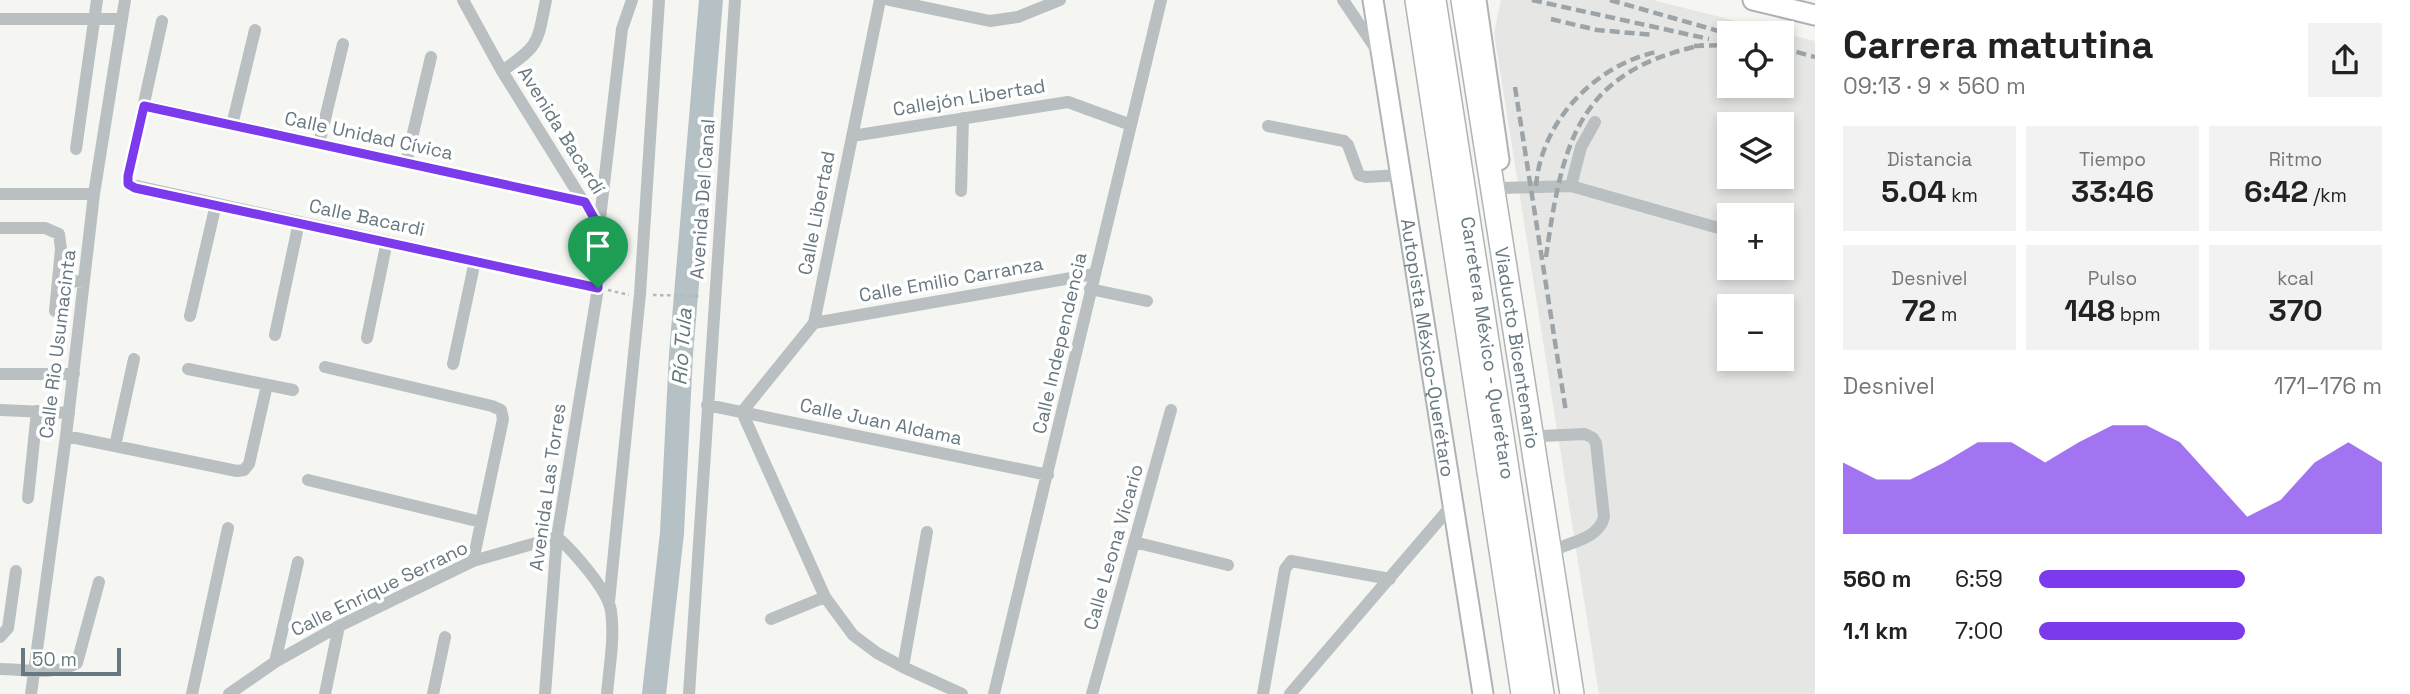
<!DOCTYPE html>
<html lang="es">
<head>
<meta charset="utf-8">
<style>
	body { margin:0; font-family:"Space Grotesk",sans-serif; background:#f2f2f2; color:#222; height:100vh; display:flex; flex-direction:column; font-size:26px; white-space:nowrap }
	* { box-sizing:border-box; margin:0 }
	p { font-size:23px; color:#767676 }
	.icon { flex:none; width:38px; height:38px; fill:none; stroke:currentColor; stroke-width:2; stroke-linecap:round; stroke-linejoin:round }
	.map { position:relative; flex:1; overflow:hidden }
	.side { display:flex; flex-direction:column; background:#fff; width:595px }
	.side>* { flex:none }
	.tools { position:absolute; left:1717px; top:21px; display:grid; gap:14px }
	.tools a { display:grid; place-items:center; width:77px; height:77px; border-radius:0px; background:#fff; box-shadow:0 4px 10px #0003; font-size:35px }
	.scale { position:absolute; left:21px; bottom:18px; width:100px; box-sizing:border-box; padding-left:7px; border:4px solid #677880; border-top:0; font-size:19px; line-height:24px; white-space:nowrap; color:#677880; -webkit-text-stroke:5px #fff; paint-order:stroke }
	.pin { position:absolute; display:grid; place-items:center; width:60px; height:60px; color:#fff; margin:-72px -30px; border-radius:50% 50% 50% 0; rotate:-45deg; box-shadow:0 0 7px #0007 }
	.pin .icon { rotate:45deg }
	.round { display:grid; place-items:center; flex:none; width:74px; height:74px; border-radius:0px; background:#f2f2f2 }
	.overview { display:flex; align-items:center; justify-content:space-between; height:119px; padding:0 28px }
	h1 { font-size:38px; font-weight:800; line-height:52px }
	.stats { display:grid; grid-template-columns:repeat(3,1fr); gap:10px; height:119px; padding:7px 28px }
	.stats div { display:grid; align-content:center; border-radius:0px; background:#f2f2f2; text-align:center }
	.stats b { font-size:30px; font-weight:800 }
	.stats small { font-size:19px; font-weight:400 }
	.stats p { font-size:19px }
	.chart { height:196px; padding:14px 28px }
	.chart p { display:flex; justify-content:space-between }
	.chart svg { width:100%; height:126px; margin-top:7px; fill:#7c3aed; opacity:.7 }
	ul { padding:0 28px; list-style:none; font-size:23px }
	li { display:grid; grid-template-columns:112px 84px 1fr; align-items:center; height:52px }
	li i { height:18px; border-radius:9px; background:#7c3aed }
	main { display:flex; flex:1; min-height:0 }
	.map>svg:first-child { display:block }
	.built { fill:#e6e6e5; fill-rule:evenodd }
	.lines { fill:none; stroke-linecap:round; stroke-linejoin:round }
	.river { stroke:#b5c1c4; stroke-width:24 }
	.major-casing { stroke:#aeb3b6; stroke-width:23 }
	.highway-casing { stroke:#b0b4b6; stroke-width:26 }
	.path { stroke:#b4b8ba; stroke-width:2.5; stroke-dasharray:3.5 3.5; stroke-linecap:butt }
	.minor { stroke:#babfc1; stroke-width:12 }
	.major { stroke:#fff; stroke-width:19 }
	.highway { stroke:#fff; stroke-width:23 }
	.rail { stroke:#9ca4a7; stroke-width:4.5; stroke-dasharray:10 5; stroke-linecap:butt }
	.route-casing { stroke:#fff; stroke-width:14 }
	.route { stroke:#7c3aed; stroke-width:9 }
	.labels { text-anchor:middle; stroke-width:7; stroke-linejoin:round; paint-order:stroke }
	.street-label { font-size:19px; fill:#677880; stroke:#fff }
	.water-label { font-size:21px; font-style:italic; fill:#63797d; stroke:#fff }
</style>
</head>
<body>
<main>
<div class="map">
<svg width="1815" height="694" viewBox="0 0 1815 694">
	<rect width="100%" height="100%" fill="#f5f5f2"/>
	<path class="built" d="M1501,0h152l162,41v653h-216l-105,-661zM1729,33h53v53h-53zM1729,124h53v53h-53zM1729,215h53v53h-53zM1729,306h53v53h-53z"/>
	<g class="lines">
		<path class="river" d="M654,694l18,-161 9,-179 30,-354"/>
		<g class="major-casing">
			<g id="major">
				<path id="s1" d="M1373,0l110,694"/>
				<path d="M1476,0l23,160"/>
				<path d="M1753,0l62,15"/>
			</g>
		</g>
		<g class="highway-casing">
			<g id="highway">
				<path d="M1417,0l106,694"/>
				<path id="s2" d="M1434,0l108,694"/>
				<path id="s3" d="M1463,0l109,694"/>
			</g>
		</g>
		<path class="path" d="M608,290l21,5
			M653,295l49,1"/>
		<path class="minor" d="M463,0l39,71 97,156
			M880,0l-66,323 -72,89 83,185 28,38 24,18 26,14 59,27
			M889,0l101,21 28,-4 42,-17
			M1343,0l35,52
			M0,19h121
			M162,21l-34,155v8l470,104
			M502,71c38,-26 35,-27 44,-71
			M144,105l441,97
			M232,125l23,-95
			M1268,126l76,15 4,4 11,30 7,2 35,-2
			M852,136l216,-34 63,23
			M319,144l24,-100
			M76,149l21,-149
			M406,163l25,-106
			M1571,186l10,-39 14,-25
			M1503,188l68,-2 158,45
			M961,191l2,-73
			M0,194h94
			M0,228h45l14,6 2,15 -6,62
			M58,280l26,2
			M1090,289l57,12
			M190,316l26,-112
			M814,323l280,-49
			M275,335l24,-113
			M367,338l20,-97
			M453,364l22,-103
			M325,367l167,39 9,4 2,9 -30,142
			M188,369l105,21
			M0,374h74
			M707,405l341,70
			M0,410l69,3
			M66,436l171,35 7,-1 5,-6 18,-79
			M1541,436l44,-2 8,4 3,5 8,74c-5,20 -28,24 -45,31
			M115,446l19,-87
			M308,480l173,42
			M28,498l9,-87
			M1134,542l94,23
			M609,602l31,-308 19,-294
			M771,619l54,-22
			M0,637l8,-9 8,-57
			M275,662l23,-100
			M903,667l24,-135
			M0,669c24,0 56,7 77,-6l22,-81
			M31,694l35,-258 28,-242 31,-194
			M192,694l36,-166
			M229,694l46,-32 64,-36 134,-65 84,-24c16,14 51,53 54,74 4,27 -2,57 -4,83
			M325,694l14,-68
			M433,694l12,-57
			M545,694l12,-157 41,-249 1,-61 23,-198 10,-29
			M689,694l46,-694
			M994,694l167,-694
			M1092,694l79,-284
			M1263,694l22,-125 6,-8 99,18
			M1290,694l163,-190"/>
		<use href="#major" class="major"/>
		<use href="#highway" class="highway"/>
		<path class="rail" d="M1532,0l177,39
			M1610,0l119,34
			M1551,19l46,11 57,5
			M1694,46l35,-1
			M1782,48l33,9
			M1515,87l51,325
			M1536,186c5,-64 58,-120 120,-134
			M1546,257c16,-113 31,-186 157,-212"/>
	</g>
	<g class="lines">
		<g class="route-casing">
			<path id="route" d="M144,106l441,96 14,25 -1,61 -463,-100 -7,-4v-8z"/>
		</g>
		<use href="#route" class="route"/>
	</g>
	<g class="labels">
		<g class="street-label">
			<text transform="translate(969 97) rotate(-9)" y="7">Callejón Libertad</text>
			<text transform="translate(562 130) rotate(58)" y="7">Avenida Bacardí</text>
			<text transform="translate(369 135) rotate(12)" y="7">Calle Unidad Cívica</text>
			<text transform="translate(702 199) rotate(-86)" y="7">Avenida Del Canal</text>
			<text transform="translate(816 213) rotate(-79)" y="7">Calle Libertad</text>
			<text transform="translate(367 217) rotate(12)" y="7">Calle Bacardi</text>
			<text transform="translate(951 279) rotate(-10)" y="7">Calle Emilio Carranza</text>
			<text transform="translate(1059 343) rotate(-77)" y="7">Calle Independencia</text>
			<text transform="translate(57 344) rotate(-83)" y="7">Calle Rio Usumacinta</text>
			<text dy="7" stroke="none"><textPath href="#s1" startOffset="352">Autopista México-Querétaro</textPath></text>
			<text dy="7" stroke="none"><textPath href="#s2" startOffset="352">Carretera México - Querétaro</textPath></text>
			<text dy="7" stroke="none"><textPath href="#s3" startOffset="352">Viaducto Bicentenario</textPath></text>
			<text transform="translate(881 421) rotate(12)" y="7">Calle Juan Aldama</text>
			<text transform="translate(547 487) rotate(-82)" y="7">Avenida Las Torres</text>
			<text transform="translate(1113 547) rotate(-74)" y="7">Calle Leona Vicario</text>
			<text transform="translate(379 588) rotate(-26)" y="7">Calle Enrique Serrano</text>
		</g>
		<g class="water-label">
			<text transform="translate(682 347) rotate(-86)" y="7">Río Tula</text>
		</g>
	</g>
</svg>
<div class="tools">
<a><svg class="icon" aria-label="locate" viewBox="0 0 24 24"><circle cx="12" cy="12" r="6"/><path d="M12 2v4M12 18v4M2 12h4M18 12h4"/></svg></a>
<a><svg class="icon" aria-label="layers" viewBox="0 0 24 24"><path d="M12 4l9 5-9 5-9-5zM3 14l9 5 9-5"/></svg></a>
<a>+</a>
<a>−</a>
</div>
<div class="scale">50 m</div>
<div class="pin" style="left:598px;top:288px;background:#1e9e55"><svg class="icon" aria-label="arrive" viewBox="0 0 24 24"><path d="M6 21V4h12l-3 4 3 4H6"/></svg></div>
</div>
<section class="side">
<div class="overview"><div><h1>Carrera matutina</h1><p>09:13 · 9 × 560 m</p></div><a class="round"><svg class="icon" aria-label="share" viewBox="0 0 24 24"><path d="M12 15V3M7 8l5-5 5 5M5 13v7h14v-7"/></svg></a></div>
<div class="stats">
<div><p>Distancia</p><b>5.04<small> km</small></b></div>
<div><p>Tiempo</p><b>33:46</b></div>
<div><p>Ritmo</p><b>6:42<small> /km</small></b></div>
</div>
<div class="stats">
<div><p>Desnivel</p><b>72<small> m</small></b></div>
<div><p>Pulso</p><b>148<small> bpm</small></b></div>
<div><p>kcal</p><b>370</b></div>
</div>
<div class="chart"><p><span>Desnivel</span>171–176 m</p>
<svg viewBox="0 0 160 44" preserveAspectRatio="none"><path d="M0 44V19L10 25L20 25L30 19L40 12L50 12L60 19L70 12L80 6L90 6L100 12L110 25L120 38L130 32L140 19L150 12L160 19V44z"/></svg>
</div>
<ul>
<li><b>560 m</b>6:59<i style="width:60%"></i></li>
<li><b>1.1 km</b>7:00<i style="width:60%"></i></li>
</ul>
</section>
</main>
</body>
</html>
